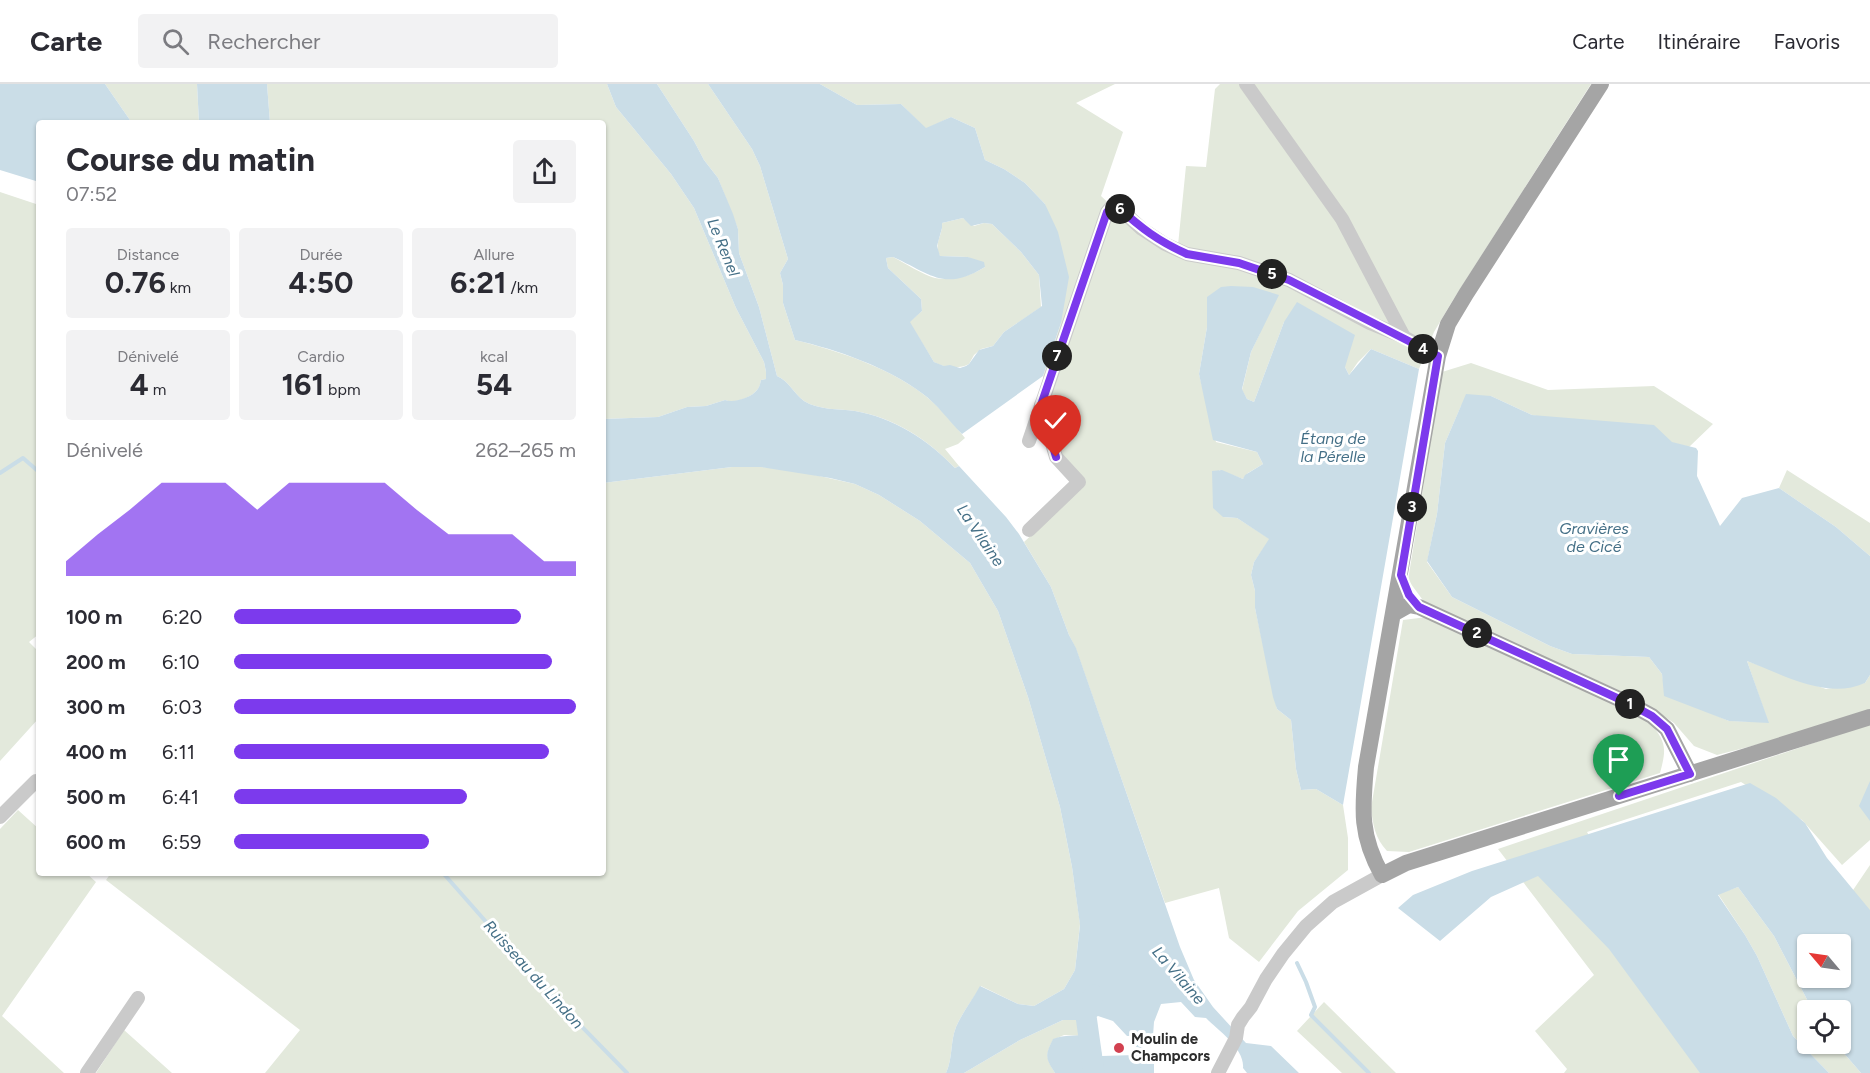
<!DOCTYPE html>
<html lang="fr">
<head>
<meta charset="utf-8">
<style>
	body { margin:0; font-family:Figtree,sans-serif; background:#f2f2f3; color:#2b2b33; height:100vh; display:flex; flex-direction:column; font-size:22px; white-space:nowrap }
	* { box-sizing:border-box; margin:0 }
	p { font-size:20px; color:#7c7c81 }
	.icon { flex:none; width:33px; height:33px; fill:none; stroke:currentColor; stroke-width:2; stroke-linecap:round; stroke-linejoin:round }
	.map { position:relative; flex:1; overflow:hidden }
	.details { position:absolute; left:36px; top:36px; width:570px; height:756px; display:flex; flex-direction:column; background:#fff; border-radius:6px; box-shadow:0 2px 4px #0004 }
	.details>* { flex:none }
	.needle { width:39px; rotate:299deg }
	.tools { position:absolute; left:1797px; top:850px; display:grid; gap:12px }
	.tools a { display:grid; place-items:center; width:54px; height:54px; border-radius:6px; background:#fff; box-shadow:0 2px 4px #0004; font-size:30px }
	.pin { position:absolute; display:grid; place-items:center; width:51px; height:51px; color:#fff; margin:-62px -26px; border-radius:50% 50% 50% 0; rotate:-45deg; box-shadow:0 0 6px #0007 }
	.pin .icon { rotate:45deg }
	.km { position:absolute; width:30px; height:30px; margin:-15px; border-radius:50%; background:#222; color:#fff; font-size:16px; line-height:30px; text-align:center }
	.round { display:grid; place-items:center; flex:none; width:63px; height:63px; border-radius:6px; background:#f2f2f3 }
	.headline { display:flex; align-items:center; justify-content:space-between; height:102px; padding:0 30px }
	h1 { font-size:33px; font-weight:700; line-height:45px }
	.metrics { display:grid; grid-template-columns:repeat(3,1fr); gap:9px; height:102px; padding:6px 30px }
	.metrics div { display:grid; align-content:center; border-radius:6px; background:#f2f2f3; text-align:center }
	.metrics b { font-size:30px; font-weight:700 }
	.metrics small { font-size:16px; font-weight:400 }
	.metrics p { font-size:16px }
	.chart { height:168px; padding:12px 30px }
	.chart p { display:flex; justify-content:space-between }
	.chart svg { width:100%; height:108px; margin-top:6px; fill:#7c3aed; opacity:.7 }
	ul { padding:0 30px; list-style:none; font-size:20px }
	li { display:grid; grid-template-columns:96px 72px 1fr; align-items:center; height:45px }
	li i { height:15px; border-radius:8px; background:#7c3aed }
	header { display:flex; align-items:center; gap:36px; box-sizing:border-box; height:84px; padding:0 30px; background:#fff; border-bottom:2px solid #e1e1e2 }
	header strong { font-size:28px }
	nav { display:flex; gap:33px; margin-inline-start:auto; font-size:21px }
	.search { width:420px; height:54px; background:#f2f2f3; display:flex; align-items:center; gap:15px; box-sizing:border-box; padding:0 21px; border-radius:6px; color:#7c7c81; font-size:22px }
	.map>svg:first-child { display:block }
	.green { fill:#e3e9dc }
	.water { fill:#cadde7; fill-rule:evenodd }
	.lines { fill:none; stroke-linecap:round; stroke-linejoin:round }
	.stream { stroke:#cadde7; stroke-width:4 }
	.river { stroke:#cadde7; stroke-width:21 }
	.minor { stroke:#cacaca; stroke-width:14 }
	.major { stroke:#a5a5a5; stroke-width:16 }
	.route-casing { stroke:#fff; stroke-width:12 }
	.route { stroke:#7c3aed; stroke-width:8 }
	.poi-dot { fill:#d24150; stroke:#fff; stroke-width:2 }
	.labels { text-anchor:middle; stroke-width:6; stroke-linejoin:round; paint-order:stroke }
	.poi-label { font-size:15px; font-weight:bold; fill:#2d2d2d; stroke:#fff; text-anchor:start }
	.water-label { font-size:16px; font-style:italic; fill:#446f86; stroke:#fff }
</style>
</head>
<body>
<header>
<strong>Carte</strong>
<div class="search"><svg class="icon" aria-label="search" viewBox="0 0 24 24"><circle cx="10" cy="10" r="6"/><path d="M15 15l6 6"/></svg>Rechercher</div>
<nav><a>Carte</a><a>Itinéraire</a><a>Favoris</a></nav>
</header>
<div class="map">
<svg width="1870" height="989" viewBox="0 0 1870 989">
	<rect width="100%" height="100%" fill="#fff"/>
	<path class="green" d="M105,0h92l2,39h-67z
		M267,0h340l9,23 55,67 23,34 42,100 28,54 2,10v7l-5,1c-1,4 -1,7 -4,10 -6,8 -23,14 -32,10l-19,6 -19,1 -29,10 -55,2v-296h-333z
		M657,0h51l44,65 8,17 28,93 -8,14 3,12v18l12,37c43,11 93,27 128,54 15,11 30,29 42,44l-7,6 -13,5 14,17 -4,2c-28,-29 -60,-50 -100,-57 -16,-2 -37,-1 -51,-10 -10,-7 -15,-20 -27,-25l-18,-69 -20,-54 -1,-24 -20,-51 -14,-18 -10,-19z
		M820,0h295l-39,19 47,29 -22,64 16,15 60,44 9,-89 20,1 9,-78 5,-5h371l-138,216 -19,32 -15,37 -48,-20 -13,13 -9,13 -4,-8 -61,-45 -30,80 -7,-3 -5,-9 9,-38 9,-19 -52,-36 -1,30 -8,47 17,68 41,10 6,12 -15,9 -5,6 -24,-9 4,47 14,1 33,21 -16,23 -3,13 4,16v17l22,101 14,11 5,49 5,21 15,-1 27,16 5,33v32l-50,41 -39,51 -30,-24 -10,-50 -54,15 -89,-254 -7,-14 -18,-48 -27,-45 61,-57 -26,-31 -14,-52 -2,-26 18,-53 -16,-119 -20,-21 -21,-14 -19,-9 -10,-32 -24,-11 -25,12 -25,-25 -44,1z
		M0,108l39,13v429l-10,8 10,10v66l-39,43z
		M963,134l11,8 10,-3 8,1 29,28 18,23 2,32 -37,25 -11,14 -12,3 -7,6 -5,9c-9,5 -25,4 -35,-2l-25,-40 13,-11 -1,-12 -33,-31 -2,-10 7,-1c12,6 30,18 42,21 17,3 36,-2 50,-11l-17,-10 -28,-1c-7,-12 3,-21 2,-33z
		M1471,279l77,27 106,-4 59,38 -24,23 -157,-32 -41,-19 -30,10 -16,37 -8,71 -10,48 25,35 98,49 22,8 77,3 13,17 1,6 45,32 21,9 39,1 -21,-61 79,28 39,-6 5,-8v34l-52,20 -101,26 -23,-9 -20,-23 -36,-24 -213,-96 -17,-23 34,-208z
		M732,383h29l36,4 58,13 24,11 41,26 50,42 28,48 30,86 32,110 12,60 8,57 -5,46 -11,19 -30,17 -16,-2 -37,-18c-8,13 -19,27 -25,41 -6,15 -3,31 -10,46h-681l35,-43 -194,-150 5,-7h492v-390z
		M1787,386l83,53v33l-34,-29 -57,-39z
		M1427,533l222,104c17,21 18,26 11,52l-251,79 -22,-1c-12,-13 -14,-26 -16,-43l32,-188z
		M1870,640v116l-28,25 -40,-45 -61,-38 -154,50 40,72 123,169h-186l3,-4 -32,-38 59,-56 -96,-126z
		M18,726l21,19v44h47l10,9 -94,134 62,57h-64v-244z
		M1870,781v55l-21,-24z
		M1738,803l36,49 39,75h-5v33h28l25,29h-32l-36,-37 -36,-80 -12,-21 -27,-41z
		M1324,918l72,71h-54l-45,-42z
		M1063,936h19l1,16 -19,-1 -11,5c-8,15 -7,18 2,33h-91l56,-33z
		M124,946l48,43h-76z"/>
	<path class="water" d="M0,0h105l27,39h-93v59l-39,-12z
		M197,0h70l3,39h-71z
		M607,0h50l37,57 10,19 14,18 15,36 5,15 1,24 20,54 18,69c12,5 17,18 27,25 14,9 35,8 51,10 39,7 72,28 100,57l4,-2 47,51 13,17 32,53 18,48 7,13 104,299 14,33 19,27 33,36 25,3 28,27h-52l-4,-5c2,-19 -24,-37 -37,-50l-11,-1 -14,-15 -20,2 -7,18 -1,14h-26l-14,-15 -15,-5 -7,4h-28l-43,20 -56,33h-18c7,-15 4,-31 10,-46 6,-14 17,-28 24,-41l38,18 16,2 30,-17 11,-19 5,-45 -8,-58 -12,-60 -32,-110 -30,-86 -28,-48 -50,-42 -41,-26 -24,-11 -25,-6 -69,-11h-29l-129,16v-64l55,-2 29,-10 19,-1 19,-6c9,3 26,-2 32,-10 3,-3 3,-7 4,-10l5,-1v-7l-2,-10 -28,-54 -42,-100 -23,-34 -55,-67z
		M708,0h112l37,21 44,-1 25,24 25,-11 24,11 10,32 19,9 21,14 20,21 13,28 11,45 -8,46 -18,53 -81,58c-13,-13 -25,-30 -39,-40 -36,-27 -85,-44 -128,-54l-12,-37v-18l-3,-12 8,-14 -28,-93 -8,-17zM963,134l8,8 13,-3 8,1 29,28 18,23 3,31 -38,26 -11,14 -14,4 -10,14 -3,2 -6,2 -10,-3 -6,1 -10,-4 -24,-40 12,-11 -1,-12 -33,-31 -2,-10 7,-1c38,17 51,35 92,10l-1,-5 -16,-5 -28,-1 -3,-10 5,-18v-5z
		M1231,202l22,1 26,8 -28,57 -9,37 5,10 7,3 30,-80 13,-20 58,33 -10,32 4,8 22,-26 48,20 -76,436 -27,-16 -15,1 -5,-21 -5,-49 -14,-11 -4,-12 -18,-89v-17l-4,-16 3,-13 15,-23 -32,-21 -14,-1 -10,-9 -1,-37 10,-1 21,9 2,-4 18,-11 -6,-12 -44,-12 -14,-66 8,-47v-30l14,-10z
		M1466,310l25,2 41,19 122,10 18,17 24,6 2,3 -1,25 23,50 22,-28 37,-10 57,39 34,29v119l-5,8c-38,17 -81,-8 -118,-22l22,62 -40,-2 -65,-25 -2,-22 -13,-17 -77,-3 -22,-8 -98,-49 -25,-36 10,-47 8,-71z
		M1870,697v40l-11,-15z
		M1750,699l26,15 29,25 22,35 43,52v163h-9l-25,-29h4v-33h-27l-39,-75 -36,-49 -20,8 27,40 12,21 36,80 36,37h-129l-91,-124 -71,-73 -47,21 -51,44 -42,-33 15,-13 59,-24zM1808,861h32v33h-32z
		M1089,950l9,3 4,19 33,-1 1,-10h7l1,13h10v15h-99c-10,-15 -10,-18 -2,-34 12,-5 23,-2 36,-5z"/>
	<g class="lines">
		<path class="stream" d="M0,389l23,-15 16,14
			M443,789l105,119 79,81
			M1297,879l9,19 9,25 -4,8 58,58"/>
		<path class="river" d="M1094,911l-9,14 9,64"/>
		<path class="minor" d="M1246,0l96,135 62,118
			M1029,357l78,-229 5,-6 6,1 24,22 23,15 22,10 52,9 50,17 81,43 34,14 34,19
			M1029,446l50,-48 -23,-25 -15,-52
			M0,733l36,-36
			M87,989l51,-75
			M1218,989l18,-35 2,-13 5,-8 8,-10 15,-28 17,-25 23,-28 27,-24 49,-27"/>
		<path class="major" d="M1601,0l-135,210 -18,30 -10,32 -72,411c-4,43 -6,69 16,108l24,-12 464,-146
			M1393,530l16,-9 10,2 211,97 22,12 15,13 23,45"/>
	</g>
	<g class="lines">
		<g class="route-casing">
			<path id="route" d="M1056,373l-15,-52 66,-193 5,-6 6,1c23,21 40,34 69,47l52,9 50,17 149,76 -37,219 8,20 10,12 211,97 22,12 15,13 23,45 -71,22"/>
		</g>
		<use href="#route" class="route"/>
	</g>
	<circle class="poi-dot" cx="1119" cy="964" r="6"/>
	<g class="labels">
		<g class="poi-label">
			<text x="1131" y="960">Moulin de<tspan x="1131" dy="17">Champcors</tspan></text>
		</g>
		<g class="water-label">
			<text transform="translate(724 163) rotate(68)" y="6">Le Renel</text>
			<text x="1333" y="360">Étang de<tspan x="1333" dy="18">la Pérelle</tspan></text>
			<text x="1594" y="450">Gravières<tspan x="1594" dy="18">de Cicé</tspan></text>
			<text transform="translate(981 451) rotate(56)" y="6">La Vilaine</text>
			<text transform="translate(534 890) rotate(48)" y="6">Ruisseau du Lindon</text>
			<text transform="translate(1179 891) rotate(49)" y="6">La Vilaine</text>
		</g>
	</g>
</svg>
<div class="tools">
<a><svg class="needle" viewBox="-14 -14 28 28"><path d="M0-13l5 13h-10z" fill="#e53935"/><path d="M0 13l5-13h-10z" fill="#7c7c81"/></svg></a>
<a><svg class="icon" aria-label="locate" viewBox="0 0 24 24"><circle cx="12" cy="12" r="6"/><path d="M12 2v4M12 18v4M2 12h4M18 12h4"/></svg></a>
</div>
<div class="pin" style="left:1619px;top:712px;background:#1e9e55"><svg class="icon" aria-label="arrive" viewBox="0 0 24 24"><path d="M6 21V4h12l-3 4 3 4H6"/></svg></div>
<div class="pin" style="left:1056px;top:373px;background:#d93025"><svg class="icon" aria-label="check" viewBox="0 0 24 24"><path d="M5 12l5 5 9-10"/></svg></div>
<b class="km" style="left:1630px;top:620px">1</b>
<b class="km" style="left:1477px;top:549px">2</b>
<b class="km" style="left:1412px;top:423px">3</b>
<b class="km" style="left:1423px;top:265px">4</b>
<b class="km" style="left:1272px;top:190px">5</b>
<b class="km" style="left:1120px;top:125px">6</b>
<b class="km" style="left:1057px;top:272px">7</b>
<section class="details">
<div class="headline"><div><h1>Course du matin</h1><p>07:52</p></div><a class="round"><svg class="icon" aria-label="share" viewBox="0 0 24 24"><path d="M12 15V3M7 8l5-5 5 5M5 13v7h14v-7"/></svg></a></div>
<div class="metrics">
<div><p>Distance</p><b>0.76<small> km</small></b></div>
<div><p>Durée</p><b>4:50</b></div>
<div><p>Allure</p><b>6:21<small> /km</small></b></div>
</div>
<div class="metrics">
<div><p>Dénivelé</p><b>4<small> m</small></b></div>
<div><p>Cardio</p><b>161<small> bpm</small></b></div>
<div><p>kcal</p><b>54</b></div>
</div>
<div class="chart"><p><span>Dénivelé</span>262–265 m</p>
<svg viewBox="0 0 160 44" preserveAspectRatio="none"><path d="M0 44V38L10 27L20 17L30 6L40 6L50 6L60 17L70 6L80 6L90 6L100 6L110 17L120 27L130 27L140 27L150 38L160 38V44z"/></svg>
</div>
<ul>
<li><b>100 m</b>6:20<i style="width:84%"></i></li>
<li><b>200 m</b>6:10<i style="width:93%"></i></li>
<li><b>300 m</b>6:03<i style="width:100%"></i></li>
<li><b>400 m</b>6:11<i style="width:92%"></i></li>
<li><b>500 m</b>6:41<i style="width:68%"></i></li>
<li><b>600 m</b>6:59<i style="width:57%"></i></li>
</ul>
</section>
</div>
</body>
</html>
